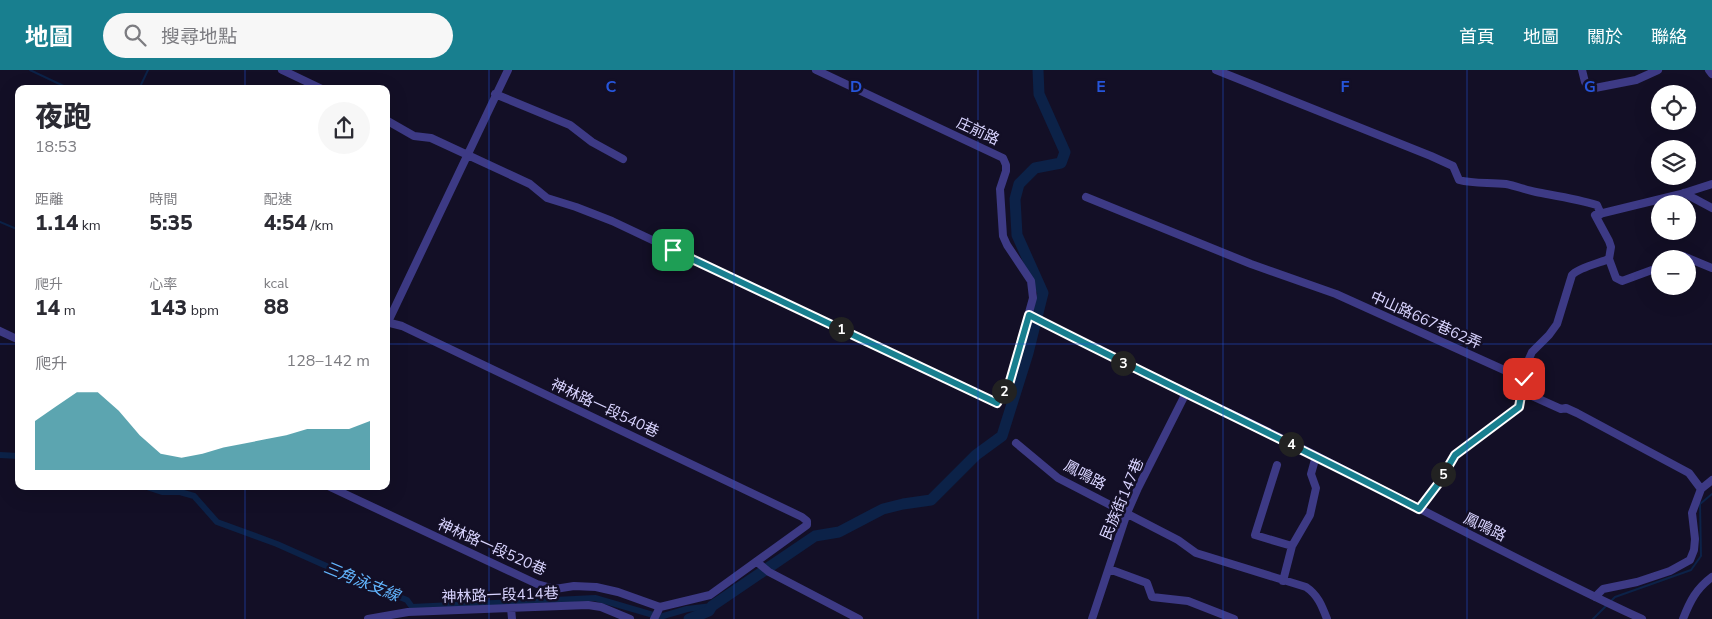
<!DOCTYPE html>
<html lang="zh-TW">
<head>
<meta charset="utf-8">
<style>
	body { margin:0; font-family:"Nunito Sans","Noto Sans TC",sans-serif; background:#f7f7f7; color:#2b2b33; height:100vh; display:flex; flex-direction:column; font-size:19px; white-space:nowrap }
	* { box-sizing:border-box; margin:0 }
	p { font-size:16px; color:#7c7c81 }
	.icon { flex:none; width:28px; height:28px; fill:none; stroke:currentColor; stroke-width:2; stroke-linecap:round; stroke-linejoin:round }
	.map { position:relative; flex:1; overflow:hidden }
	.panel { position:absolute; left:15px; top:15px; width:375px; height:405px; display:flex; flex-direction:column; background:#fff; border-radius:10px; box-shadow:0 5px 20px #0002 }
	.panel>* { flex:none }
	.tools { position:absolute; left:1651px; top:15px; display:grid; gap:10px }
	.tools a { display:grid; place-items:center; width:45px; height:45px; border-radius:50%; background:#fff; box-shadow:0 5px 20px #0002; font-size:25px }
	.pin { position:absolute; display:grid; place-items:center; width:42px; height:42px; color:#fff; margin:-21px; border-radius:10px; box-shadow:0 2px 8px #0006 }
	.km { position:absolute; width:25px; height:25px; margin:-12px; border-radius:50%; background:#222; color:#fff; font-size:14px; line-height:25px; text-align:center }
	.round { display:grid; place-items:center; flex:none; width:52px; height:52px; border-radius:26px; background:#f7f7f7 }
	.head { display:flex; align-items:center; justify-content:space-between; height:85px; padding:0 20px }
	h1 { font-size:28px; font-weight:800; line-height:38px }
	.figures { display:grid; grid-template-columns:repeat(3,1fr); gap:8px; height:85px; padding:5px 20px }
	.figures div { display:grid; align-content:center }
	.figures b { font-size:21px; font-weight:800 }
	.figures small { font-size:14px; font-weight:400 }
	.figures p { font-size:14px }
	.chart { height:140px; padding:10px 20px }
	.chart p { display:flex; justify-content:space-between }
	.chart svg { width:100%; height:90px; margin-top:5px; fill:#187f8f; opacity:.7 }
	header { display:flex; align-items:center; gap:30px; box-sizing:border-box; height:70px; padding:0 25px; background:#187f8f; color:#fff }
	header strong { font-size:24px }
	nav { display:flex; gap:28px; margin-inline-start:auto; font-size:18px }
	.search { width:350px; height:45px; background:#f7f7f7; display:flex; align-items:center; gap:12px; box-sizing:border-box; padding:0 18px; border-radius:28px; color:#7c7c81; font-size:19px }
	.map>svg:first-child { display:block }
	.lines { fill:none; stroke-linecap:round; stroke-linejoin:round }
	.stream { stroke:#0c2248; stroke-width:2 }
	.canal { stroke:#0c2248; stroke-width:6 }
	.river { stroke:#0c2248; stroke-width:11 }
	.minor { stroke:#3d3a85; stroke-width:8 }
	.route-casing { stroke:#fff; stroke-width:10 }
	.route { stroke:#187f8f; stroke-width:6 }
	.grid { fill:none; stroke:#2655da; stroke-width:1; stroke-opacity:0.55 }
	.labels { text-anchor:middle; stroke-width:5; stroke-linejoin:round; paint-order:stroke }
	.street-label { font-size:15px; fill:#d9d4ff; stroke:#130f26 }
	.water-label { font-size:16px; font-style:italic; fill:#62b6ff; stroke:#130f26 }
	.grid-label { font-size:16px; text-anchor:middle; font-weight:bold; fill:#2655da; stroke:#130f26; stroke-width:5; stroke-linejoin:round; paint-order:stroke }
</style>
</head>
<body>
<header>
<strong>地圖</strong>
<div class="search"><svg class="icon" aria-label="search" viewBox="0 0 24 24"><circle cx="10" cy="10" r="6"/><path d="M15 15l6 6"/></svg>搜尋地點</div>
<nav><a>首頁</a><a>地圖</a><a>關於</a><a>聯絡</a></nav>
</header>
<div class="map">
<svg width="1712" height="549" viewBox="0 0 1712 549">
	<rect width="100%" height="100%" fill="#130f26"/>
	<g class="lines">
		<path class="stream" d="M30,0l40,19
			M139,19l9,-19
			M0,152l19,8
			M1610,532l5,-5 76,-27 10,-14 -1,-52 12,-10
			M1593,549l14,-14"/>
		<path class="canal" d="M0,385l19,1
			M144,416l18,6h18l14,4 23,26 60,22 92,41 38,15 5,7 183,-9 65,19 27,-8 25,-3"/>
		<path class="river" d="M689,549l20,-8 3,-5 103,-70 24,-4 44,-23 20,-5 28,-4 45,-45 26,-19 26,-83 15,-60 -26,-58 -2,-36 4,-15 16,-16 26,-5 4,-11 -26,-58 -1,-24"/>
		<path class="minor" d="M282,0l40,19
			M1216,0l215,86 22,10 6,14c15,4 31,2 47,4 10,2 20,6 30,8 21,4 41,7 61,13l4,9
			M1582,0l3,12 4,5 6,1 41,-8 22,-10
			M1709,0l3,4
			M495,24l75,31 22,17 31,17
			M386,50l28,16 17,2 99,46 17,14 29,9 36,14 385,182 13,-22 23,-83 -2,-17 -24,-36 -4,-9 -3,-47 6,-18v-6l-3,-7 -187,-88
			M1684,123l28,15
			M1086,127l165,67 85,30 188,85 -1,13 38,17 5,-1 11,5 112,60 12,16 -9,24 3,26 -1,11 -4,10 -20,11 -33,11 -34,7 -8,8
			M1668,189l4,-4 11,1 29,12
			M1660,197l-38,14 -6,-3 -7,-19 2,-12 -2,-6 -14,-26 86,-21 31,-10
			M1029,245c95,49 193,93 288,141 108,55 215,112 325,163
			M386,256l122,-256
			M0,261l19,9
			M1524,309l4,-18 4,-9 17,-17 8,-11 15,-49c6,-7 27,-12 37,-16
			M1016,373l42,35 120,62 18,13 110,34c12,8 16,19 21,32
			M1277,395l-22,70 37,11
			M328,416l209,98 18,5 19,-3 22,1 22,5 42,15 50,-12 97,-70v-4l-5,-4 -400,-191 -16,-4
			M1701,419l11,-9
			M1419,439l19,-25 17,-29 64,-48 4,-15
			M757,492l12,10 90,47
			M1109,499l38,14 5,14 36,4 46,18
			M1283,511l9,-35 18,-31 6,-27 -5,-14 5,-18
			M511,538l1,11
			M368,549l40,-7 180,-7 13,2 29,12
			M654,549l6,-12
			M1092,549l35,-106 11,-25 48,-95
			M1683,549c7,-18 13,-30 29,-42"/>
	</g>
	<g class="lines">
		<g class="route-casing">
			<path id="route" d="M673,180l324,153 13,-22 19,-66c129,66 261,127 390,194l19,-25 17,-29 64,-48 5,-28"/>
		</g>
		<use href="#route" class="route"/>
	</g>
	<path class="grid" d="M245,0v19M489,0v549M734,0v549M978,0v549M1223,0v549M1467,0v549M0,274h19M386,274h1326M245,416v133"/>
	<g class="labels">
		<g class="street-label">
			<text transform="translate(978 61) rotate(25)" y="5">庄前路</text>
			<text transform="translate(1426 250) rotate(24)" y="5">中山路667巷62弄</text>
			<text transform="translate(605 338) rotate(25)" y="5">神林路一段540巷</text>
			<text transform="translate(1085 405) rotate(28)" y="5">鳳鳴路</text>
			<text transform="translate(1122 429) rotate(-67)" y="5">民族街147巷</text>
			<text transform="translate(1485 457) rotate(26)" y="5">鳳鳴路</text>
			<text transform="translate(492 477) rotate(24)" y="5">神林路一段520巷</text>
			<text transform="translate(500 525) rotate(-2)" y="5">神林路一段414巷</text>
		</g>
		<g class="water-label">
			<text transform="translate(362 511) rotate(22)" y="6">三角泳支線</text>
		</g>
	</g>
	<g class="grid-label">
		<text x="611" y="22">C</text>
		<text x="856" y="22">D</text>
		<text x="1101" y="22">E</text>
		<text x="1345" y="22">F</text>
		<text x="1590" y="22">G</text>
	</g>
</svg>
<div class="tools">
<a><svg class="icon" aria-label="locate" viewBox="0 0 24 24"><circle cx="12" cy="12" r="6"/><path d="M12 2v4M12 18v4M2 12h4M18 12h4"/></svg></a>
<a><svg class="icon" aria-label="layers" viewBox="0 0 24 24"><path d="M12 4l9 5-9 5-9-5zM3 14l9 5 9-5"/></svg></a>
<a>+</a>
<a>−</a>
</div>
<div class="pin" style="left:673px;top:180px;background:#1e9e55"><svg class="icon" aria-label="arrive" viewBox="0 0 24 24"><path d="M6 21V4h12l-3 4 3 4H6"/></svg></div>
<div class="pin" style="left:1524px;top:309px;background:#d93025"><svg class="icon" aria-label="check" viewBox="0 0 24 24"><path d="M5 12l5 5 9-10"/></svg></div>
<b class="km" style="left:841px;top:259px">1</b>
<b class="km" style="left:1004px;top:321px">2</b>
<b class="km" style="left:1123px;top:293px">3</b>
<b class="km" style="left:1291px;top:374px">4</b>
<b class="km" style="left:1443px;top:404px">5</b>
<section class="panel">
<div class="head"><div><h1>夜跑</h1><p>18:53</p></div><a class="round"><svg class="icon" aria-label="share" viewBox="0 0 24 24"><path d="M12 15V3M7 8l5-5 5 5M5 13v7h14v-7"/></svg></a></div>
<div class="figures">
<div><p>距離</p><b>1.14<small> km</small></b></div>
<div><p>時間</p><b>5:35</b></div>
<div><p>配速</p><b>4:54<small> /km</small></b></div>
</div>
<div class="figures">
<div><p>爬升</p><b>14<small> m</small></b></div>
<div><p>心率</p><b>143<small> bpm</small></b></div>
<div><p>kcal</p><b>88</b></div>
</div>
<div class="chart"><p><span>爬升</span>128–142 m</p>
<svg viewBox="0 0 160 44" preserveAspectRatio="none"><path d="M0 44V20L10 13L20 6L30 6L40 15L50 27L60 36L70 38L80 36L90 33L100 31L110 29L120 27L130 24L140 24L150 24L160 20V44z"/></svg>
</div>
</section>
</div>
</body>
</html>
